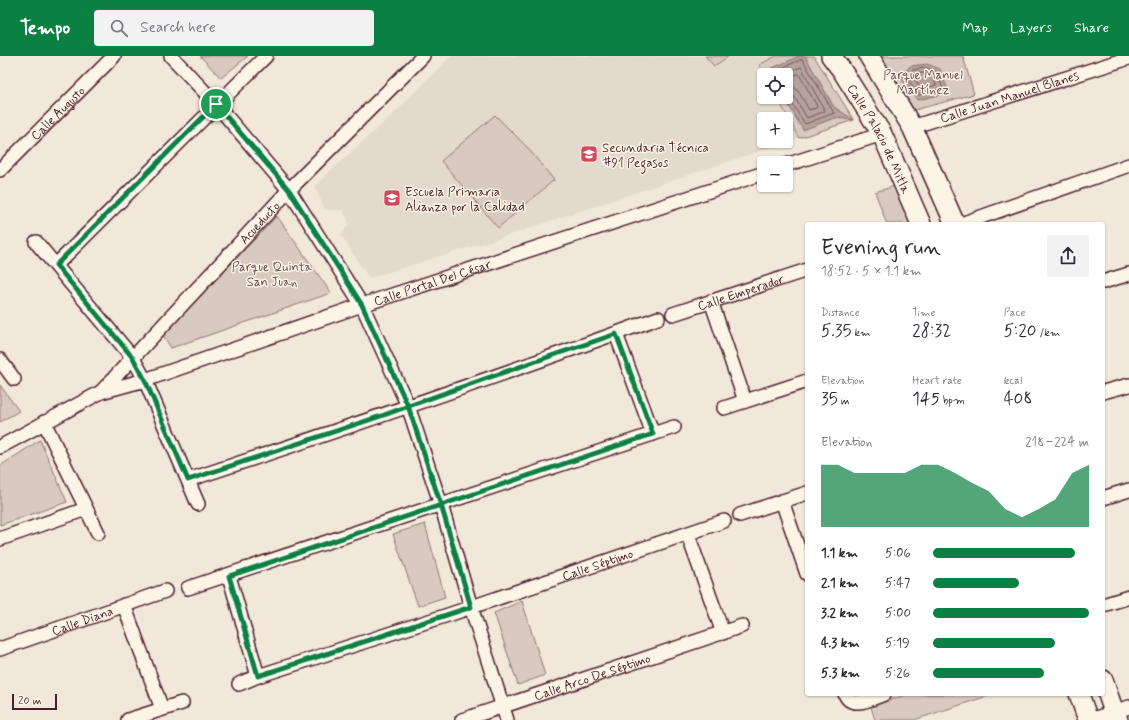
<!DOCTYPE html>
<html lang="en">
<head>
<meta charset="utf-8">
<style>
	body { margin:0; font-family:Mynerve,sans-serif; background:#f2f2f3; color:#2b2b33; height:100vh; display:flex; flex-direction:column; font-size:15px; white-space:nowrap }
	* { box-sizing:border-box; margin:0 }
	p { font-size:13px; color:#7c7c81 }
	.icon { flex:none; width:22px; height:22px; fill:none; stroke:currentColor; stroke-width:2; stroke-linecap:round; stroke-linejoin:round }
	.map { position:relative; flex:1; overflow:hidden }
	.details { position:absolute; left:805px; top:166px; width:300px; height:474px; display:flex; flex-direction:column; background:#fff; border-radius:4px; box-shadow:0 1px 3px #0004 }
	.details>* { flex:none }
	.fabs { position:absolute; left:757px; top:12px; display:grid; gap:8px }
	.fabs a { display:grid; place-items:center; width:36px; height:36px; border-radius:4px; background:#fff; box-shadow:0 1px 3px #0004; font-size:20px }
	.scale { position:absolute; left:12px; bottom:10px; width:45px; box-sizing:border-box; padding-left:4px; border:2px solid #4a1f2b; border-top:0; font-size:11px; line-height:14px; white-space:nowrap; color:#4a1f2b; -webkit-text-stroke:3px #fcf5e5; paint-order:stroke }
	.pin { position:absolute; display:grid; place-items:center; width:34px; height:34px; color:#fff; margin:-17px; border:2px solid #fff; border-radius:50%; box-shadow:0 1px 4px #0007 }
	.round { display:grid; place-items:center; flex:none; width:42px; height:42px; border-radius:4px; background:#f2f2f3 }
	.summary { display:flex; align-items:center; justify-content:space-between; height:68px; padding:0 16px }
	h1 { font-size:22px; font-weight:600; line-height:30px }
	.stats { display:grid; grid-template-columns:repeat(3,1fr); gap:6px; height:68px; padding:4px 16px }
	.stats div { display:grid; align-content:center }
	.stats b { font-size:17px; font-weight:600 }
	.stats small { font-size:11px; font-weight:400 }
	.stats p { font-size:11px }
	.chart { height:112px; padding:8px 16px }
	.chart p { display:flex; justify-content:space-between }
	.chart svg { width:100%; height:72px; margin-top:4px; fill:#0b8043; opacity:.7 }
	ul { padding:0 16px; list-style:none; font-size:13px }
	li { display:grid; grid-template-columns:64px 48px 1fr; align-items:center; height:30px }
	li i { height:10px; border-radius:5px; background:#0b8043 }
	header { display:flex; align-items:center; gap:24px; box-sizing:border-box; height:56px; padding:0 20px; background:#0b8043; color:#fff }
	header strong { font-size:19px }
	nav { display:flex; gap:22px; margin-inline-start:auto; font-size:14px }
	.search { width:280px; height:36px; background:#f2f2f3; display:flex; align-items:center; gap:10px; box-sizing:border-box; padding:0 14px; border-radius:4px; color:#7c7c81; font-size:15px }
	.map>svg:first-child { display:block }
	.built { fill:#e4d9cd; fill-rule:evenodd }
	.green { fill:#d8cac0; stroke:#917476 }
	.water { fill:#b6a19c; stroke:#8b6d6f }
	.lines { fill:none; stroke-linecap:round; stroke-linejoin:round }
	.shore { stroke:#755358; stroke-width:1 }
	.street-casing { stroke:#4a1f2b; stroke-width:16 }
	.secondary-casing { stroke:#4a1f2b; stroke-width:22 }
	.street { stroke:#fcf5e5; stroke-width:13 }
	.secondary { stroke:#fcf5e5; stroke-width:19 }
	.route-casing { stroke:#fff; stroke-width:8 }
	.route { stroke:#0b8043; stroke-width:5 }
	.labels { text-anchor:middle; stroke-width:3; stroke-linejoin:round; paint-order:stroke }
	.park-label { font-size:13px; fill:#6e4a50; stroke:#fcf5e5 }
	.street-label { font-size:13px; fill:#4a1f2b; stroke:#fcf5e5 }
	.poi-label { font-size:13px; fill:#4a1f2b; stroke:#fcf5e5; text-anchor:start }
</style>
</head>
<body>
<header>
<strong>Tempo</strong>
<div class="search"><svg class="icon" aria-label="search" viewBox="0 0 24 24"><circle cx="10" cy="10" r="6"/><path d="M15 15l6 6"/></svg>Search here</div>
<nav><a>Map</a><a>Layers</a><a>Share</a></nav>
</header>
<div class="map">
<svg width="1129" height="664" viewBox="0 0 1129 664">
	<rect width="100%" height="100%" fill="#f1e8da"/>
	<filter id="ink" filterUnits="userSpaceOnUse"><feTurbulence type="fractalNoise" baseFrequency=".025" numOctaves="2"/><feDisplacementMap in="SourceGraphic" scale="8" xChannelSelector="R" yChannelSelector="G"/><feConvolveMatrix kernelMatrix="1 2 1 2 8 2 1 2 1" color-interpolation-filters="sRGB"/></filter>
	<g filter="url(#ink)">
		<path class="built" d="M451,0h325l-17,9 6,10 -1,22h13l22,41 -302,101 -128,39 -28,-43 8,-11 -6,-14h-18l-11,-24 80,-73zM764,63h22v22h-22z"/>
		<path class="green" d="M200,0h48l-27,22z
			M705,0h24l-15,10z
			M776,0h38l40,64 -55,18 -22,-41h9v-22h-21l-6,-10z
			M877,0h86l11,38 -63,17z
			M495,59l31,31 28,34 -56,48 -57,-67z
			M898,129l13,39h-24l-12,-32z
			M277,160l54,77 -160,55 -8,-13z
			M0,329l19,26 -19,11z
			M40,384l27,62 -67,23v-59z
			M425,468l20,73 -27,9 -25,-72z
			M522,545l23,74 -27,10 -24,-72z
			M908,638h86l-80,26h-39l-4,-13z"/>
		<path class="water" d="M800,0h5l29,51 20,13 -20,-2 -31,12 -19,-33h2v-22h-15l-3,-5z
			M927,8l13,5 9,24 -32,7 -17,-23 10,-11z"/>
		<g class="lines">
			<path class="shore" d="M927,12l10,4 6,17 -24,6 -13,-18 6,-7z
				M926,17l7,3 3,9 -15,4 -8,-12 2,-3z
				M774,19l1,-4 27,-12 32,54 -29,11 -19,-30
				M779,19l22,-8 24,44 -18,7 -15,-25 -6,-5
				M786,22l11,-4h2l18,32 -1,2 -7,2c-6,-10 -11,-24 -23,-28"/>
			<g class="street-casing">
				<g id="street">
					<path d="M171,0l45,48 73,86 73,115 46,101 33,99 30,102 36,113"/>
					<path id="s1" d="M912,71l217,-69"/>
					<path d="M786,109l96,-31"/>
					<path id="s2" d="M0,114l114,-114"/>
					<path d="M961,168l168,-59"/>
					<path d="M36,186l97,116 12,22 53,124"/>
					<path d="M56,209l210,-209"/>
					<path d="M1103,226l26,-8"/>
					<path d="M711,245l34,100"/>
					<path id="s3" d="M673,258l134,-44"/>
					<path d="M616,278l37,100"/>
					<path d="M0,304l14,19"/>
					<path id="s4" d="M101,336l188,-202 134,-134"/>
					<path d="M1103,336l26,-7"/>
					<path d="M724,352l83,-27"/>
					<path d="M44,366l54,111"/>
					<path id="s5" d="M0,391l101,-55 44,-12 217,-75 402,-132"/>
					<path d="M188,424c158,-52 315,-105 470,-162"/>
					<path d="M1103,442l26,-8"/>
					<path d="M782,445l25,73"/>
					<path d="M740,459l67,-22"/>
					<path d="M688,479l35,98"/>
					<path d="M0,483l86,-30"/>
					<path d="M229,520l29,100"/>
					<path d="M188,532l486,-161"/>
					<path d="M124,549l38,104"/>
					<path d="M1103,549l26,-8"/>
					<path id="s6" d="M0,593l165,-58"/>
					<path id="s7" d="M239,628l19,-8 193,-62 273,-93"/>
					<path d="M845,638c7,16 27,4 39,0"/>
					<path d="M128,664l54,-17"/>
					<path id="s8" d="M462,664l280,-94"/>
					<path d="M1090,664l39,-13"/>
				</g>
			</g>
			<g class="secondary-casing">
				<g id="secondary">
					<path id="s9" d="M831,0l10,13 41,65 39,90"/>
					<path d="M869,0l43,71 43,97"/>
					<path d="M1103,624l11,32 4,8"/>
					<path d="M1079,638l9,26"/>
				</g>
			</g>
			<use href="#street" class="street"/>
			<use href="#secondary" class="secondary"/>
		</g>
	</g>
	<g class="lines" filter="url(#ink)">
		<g class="route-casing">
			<path id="route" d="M216,48l73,86 73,115 46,101 33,99 -212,71 29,100 213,-69 -30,-102 212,-71 -37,-100c-78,26 -155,53 -232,81l-196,65 -43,-100 -12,-22 -77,-93 160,-161"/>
		</g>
		<use href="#route" class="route"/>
	</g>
	<defs>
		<g id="school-square" transform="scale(0.9)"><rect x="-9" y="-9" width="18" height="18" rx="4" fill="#d1495b" stroke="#fcf5e5"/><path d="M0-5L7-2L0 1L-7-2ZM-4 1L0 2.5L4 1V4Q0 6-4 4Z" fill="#fff"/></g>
	</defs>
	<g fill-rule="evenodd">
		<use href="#school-square" x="589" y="98"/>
		<use href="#school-square" x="392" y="142"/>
	</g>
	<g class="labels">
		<g class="park-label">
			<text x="923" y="23">Parque Manuel<tspan x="923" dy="15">Martínez</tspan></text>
			<text x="272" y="215">Parque Quinta<tspan x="272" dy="15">San Juan</tspan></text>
		</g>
		<g class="street-label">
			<text dy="5" stroke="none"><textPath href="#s1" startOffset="102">Calle Juan Manuel Blanes</textPath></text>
			<text dy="5" stroke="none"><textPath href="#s2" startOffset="81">Calle Augusto</textPath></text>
			<text dy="5" stroke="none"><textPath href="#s9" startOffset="96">Calle Palacio de Mitla</textPath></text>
			<text dy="5" stroke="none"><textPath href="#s4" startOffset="232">Acueducto</textPath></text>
			<text dy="5" stroke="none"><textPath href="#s5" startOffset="464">Calle Portal Del César</textPath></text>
			<text dy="5" stroke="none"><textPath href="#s3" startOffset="71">Calle Emperador</textPath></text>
			<text dy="5" stroke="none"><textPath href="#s7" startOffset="378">Calle Séptimo</textPath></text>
			<text dy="5" stroke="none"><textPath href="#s6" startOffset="87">Calle Diana</textPath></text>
			<text dy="5" stroke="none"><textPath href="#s8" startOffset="137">Calle Arco De Séptimo</textPath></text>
		</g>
		<g class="poi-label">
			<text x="602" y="96">Secundaria Técnica<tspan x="602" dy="15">#91 Pegasos</tspan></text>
			<text x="405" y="140">Escuela Primaria<tspan x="405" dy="15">Alianza por la Calidad</tspan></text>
		</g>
	</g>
</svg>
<div class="fabs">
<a><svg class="icon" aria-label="locate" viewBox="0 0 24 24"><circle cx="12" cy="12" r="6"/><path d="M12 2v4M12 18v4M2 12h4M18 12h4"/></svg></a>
<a>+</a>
<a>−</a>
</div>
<div class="scale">20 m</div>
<div class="pin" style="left:216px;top:48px;background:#1e9e55"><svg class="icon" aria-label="arrive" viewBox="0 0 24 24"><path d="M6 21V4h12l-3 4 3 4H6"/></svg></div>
<section class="details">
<div class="summary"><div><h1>Evening run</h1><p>18:52 · 5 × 1.1 km</p></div><a class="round"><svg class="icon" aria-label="share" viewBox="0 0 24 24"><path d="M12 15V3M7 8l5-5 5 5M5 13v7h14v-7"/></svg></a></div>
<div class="stats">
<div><p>Distance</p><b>5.35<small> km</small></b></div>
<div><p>Time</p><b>28:32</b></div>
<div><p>Pace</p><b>5:20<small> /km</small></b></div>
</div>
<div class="stats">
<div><p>Elevation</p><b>35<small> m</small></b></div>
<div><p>Heart rate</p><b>145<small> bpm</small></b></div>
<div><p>kcal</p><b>408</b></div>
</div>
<div class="chart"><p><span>Elevation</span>218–224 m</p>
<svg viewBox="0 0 160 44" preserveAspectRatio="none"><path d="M0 44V6L10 6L20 11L30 11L40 11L50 11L60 6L70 6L80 11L90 17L100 22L110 33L120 38L130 33L140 27L150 11L160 6V44z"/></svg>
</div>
<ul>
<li><b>1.1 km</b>5:06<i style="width:91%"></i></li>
<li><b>2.1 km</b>5:47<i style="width:55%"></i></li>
<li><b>3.2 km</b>5:00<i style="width:100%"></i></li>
<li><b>4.3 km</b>5:19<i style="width:78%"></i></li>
<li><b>5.3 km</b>5:26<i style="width:71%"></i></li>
</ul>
</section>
</div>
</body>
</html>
